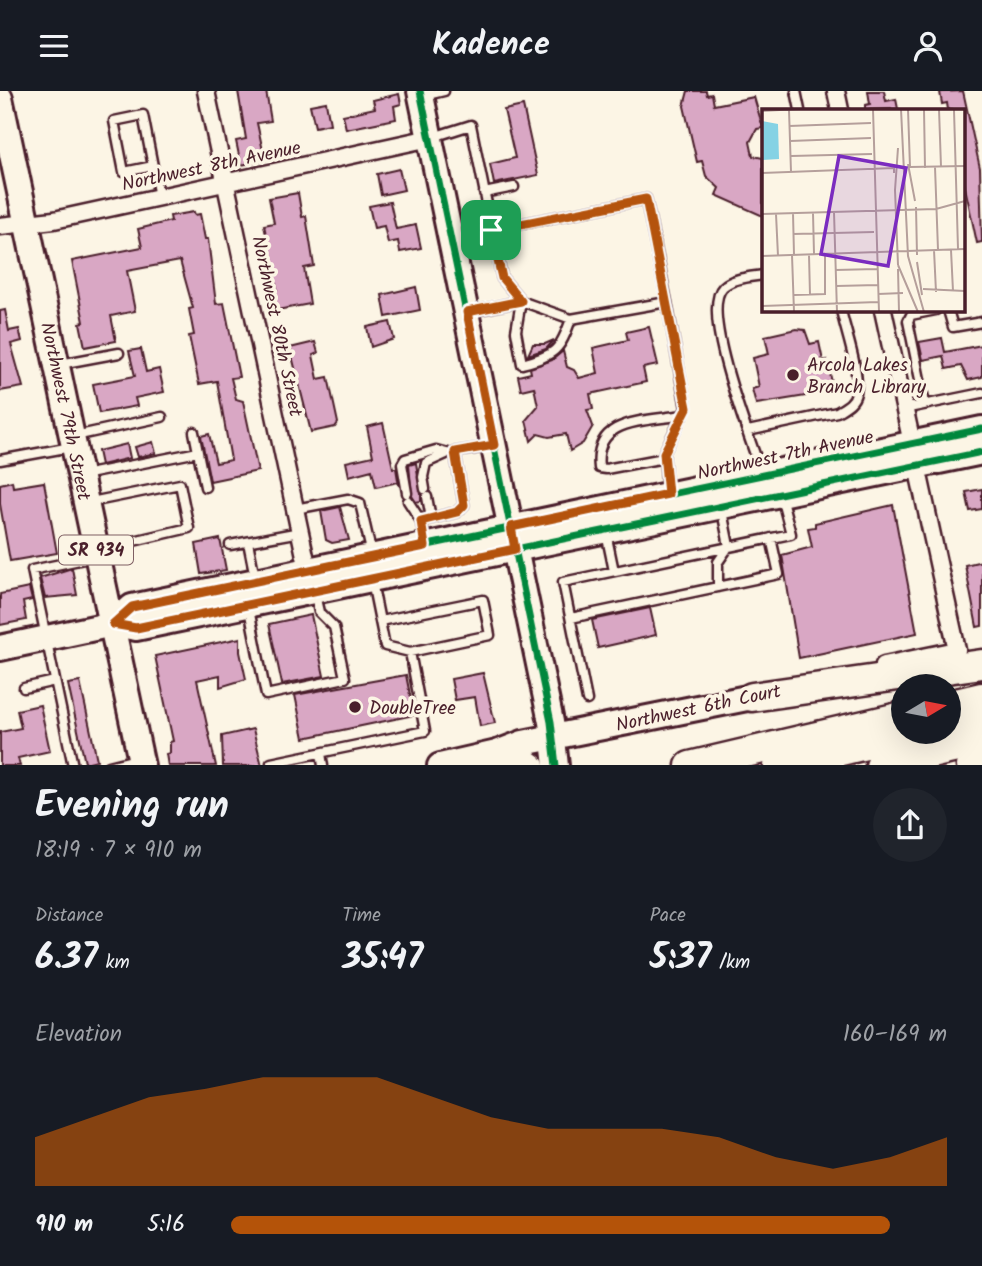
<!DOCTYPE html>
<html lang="en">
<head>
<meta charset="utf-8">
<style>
	body { margin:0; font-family:Kalam,sans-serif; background:#20242c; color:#f1f3f6; height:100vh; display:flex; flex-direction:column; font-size:26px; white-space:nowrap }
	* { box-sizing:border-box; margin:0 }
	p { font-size:23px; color:#9ea1a6 }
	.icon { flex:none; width:38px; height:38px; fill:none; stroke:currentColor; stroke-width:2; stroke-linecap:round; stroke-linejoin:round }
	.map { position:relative; height:674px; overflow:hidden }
	.sheet { display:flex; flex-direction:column; background:#171b24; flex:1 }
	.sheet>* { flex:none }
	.needle { width:46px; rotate:80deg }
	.controls { position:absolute; left:891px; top:583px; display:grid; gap:14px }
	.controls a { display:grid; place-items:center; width:70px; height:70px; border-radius:50%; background:#171b24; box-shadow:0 7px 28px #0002; font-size:35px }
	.pin { position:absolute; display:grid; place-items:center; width:60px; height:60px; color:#fff; margin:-30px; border-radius:14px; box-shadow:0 4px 10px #0006 }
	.round { display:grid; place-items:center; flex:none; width:74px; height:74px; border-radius:37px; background:#20242c }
	.headline { display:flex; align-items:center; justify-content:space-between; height:119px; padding:0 35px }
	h1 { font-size:38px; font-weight:600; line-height:52px }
	.stats { display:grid; grid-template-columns:repeat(3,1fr); gap:10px; height:119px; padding:7px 35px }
	.stats div { display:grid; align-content:center }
	.stats b { font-size:35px; font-weight:600 }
	.stats small { font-size:19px; font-weight:400 }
	.stats p { font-size:19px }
	.chart { height:196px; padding:14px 35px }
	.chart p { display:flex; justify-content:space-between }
	.chart svg { width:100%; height:126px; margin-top:7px; fill:#b45309; opacity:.7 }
	ul { padding:0 35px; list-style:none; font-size:23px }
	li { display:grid; grid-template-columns:112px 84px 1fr; align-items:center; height:52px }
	li i { height:18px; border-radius:9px; background:#b45309 }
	header { display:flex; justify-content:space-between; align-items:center; height:91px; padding:0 35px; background:#171b24; font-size:32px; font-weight:600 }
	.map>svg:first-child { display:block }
	.building { fill:#d9a7c4; stroke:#4a1f2b; stroke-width:2 }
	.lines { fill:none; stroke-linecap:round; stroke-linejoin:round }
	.service-casing { stroke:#4a1f2b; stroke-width:13 }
	.minor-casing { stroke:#4a1f2b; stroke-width:21 }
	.primary-casing { stroke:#4a1f2b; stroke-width:30 }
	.motorway-casing { stroke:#4a1f2b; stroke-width:33 }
	.service { stroke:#fcf5e5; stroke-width:8 }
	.minor { stroke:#fcf5e5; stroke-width:16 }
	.primary { stroke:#fcf5e5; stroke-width:24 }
	.motorway { stroke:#fcf5e5; stroke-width:28 }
	.cycleway-casing { stroke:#fcf5e5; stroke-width:11 }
	.cycleway { stroke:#00873e; stroke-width:7 }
	.route-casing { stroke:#fff; stroke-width:14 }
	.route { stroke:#b45309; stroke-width:9 }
	.poi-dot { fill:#4a1f2b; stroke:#fcf5e5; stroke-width:2.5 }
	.labels { text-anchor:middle; stroke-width:7; stroke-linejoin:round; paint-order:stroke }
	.shield { fill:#fcf5e5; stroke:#7f5f63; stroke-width:2 }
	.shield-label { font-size:18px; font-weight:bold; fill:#4a1f2b }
	.street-label { font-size:19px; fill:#4a1f2b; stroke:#fcf5e5 }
	.poi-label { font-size:19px; fill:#4a1f2b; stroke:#fcf5e5; text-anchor:start }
	.inset-road { fill:none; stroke:#b59f9b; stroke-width:2 }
	.view { fill:#7b2cbf; fill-opacity:0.15; stroke:#7b2cbf; stroke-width:3.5 }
	.inset-edge { fill:none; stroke:#4a1f2b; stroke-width:3.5 }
</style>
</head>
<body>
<header><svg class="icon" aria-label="menu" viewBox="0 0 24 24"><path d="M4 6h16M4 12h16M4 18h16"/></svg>Kadence<svg class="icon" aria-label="person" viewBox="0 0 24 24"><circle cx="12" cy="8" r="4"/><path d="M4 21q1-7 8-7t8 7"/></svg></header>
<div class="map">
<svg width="982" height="675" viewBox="0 0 982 675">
	<rect width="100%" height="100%" fill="#fcf5e5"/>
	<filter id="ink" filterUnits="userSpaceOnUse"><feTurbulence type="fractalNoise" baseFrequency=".0143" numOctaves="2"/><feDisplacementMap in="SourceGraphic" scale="14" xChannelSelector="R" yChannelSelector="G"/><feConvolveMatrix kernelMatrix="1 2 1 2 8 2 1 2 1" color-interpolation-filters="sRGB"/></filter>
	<g filter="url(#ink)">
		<path class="building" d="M238,0h28l5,30 -14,2 8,37 -24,5 -5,-24 10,-2z
			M688,0h18l1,4 5,-1 2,11 40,-8 9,31 -6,1 -7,13 3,14 10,2v58l-47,-21 3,-7 -13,-12 -4,-15 -5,1 -13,-56z
			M868,0h16l2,10 10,-2 2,10 -33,1v-5l5,-1z
			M963,0l17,77 2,74 -5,1 -14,-65v-68h-15l-1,-7 -5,1 -2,-12z
			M399,3l2,10 -7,2 2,13 -50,10 -3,-14 32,-7 -2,-8z
			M326,11l4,22 -15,3 -5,-22z
			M523,15l15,69 -44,9 -4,-20 25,-6 -11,-48z
			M399,78l5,21 -23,5 -4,-21z
			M298,102l4,24 4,-1 8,50 -10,2 6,36 -33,6 -4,-20 4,-1 -13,-64 10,-2 -5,-25z
			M390,111l6,27 20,-4 5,23 -21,4 -2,-11 -10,2 -4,-17 -10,2 -5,-22z
			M194,121l1,3 5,-1 5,25h3l8,65 8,-1 15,74 -8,1 5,21 7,2 15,70 -48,10 -9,-45 8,-2 7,29 15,-3 -14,-79 -18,3 -10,-48 5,-1 -5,-26 4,-1 -13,-47 -53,10 8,40 -24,5 5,25 -31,6 -5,-24 4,-1 -12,-61 70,-14 -4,-18 33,-8 -1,-5z
			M416,196l4,23 -34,7 -4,-22z
			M5,219l4,21 10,-2 3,12 -11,3 12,43 -23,4v-80z
			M390,231l4,17 -23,8 -4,-20z
			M649,236l9,38 -15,3 3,14 -56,12 3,15 -6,1 6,16 -10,17 -13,8 -4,-17 -17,3 -11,-3 -7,7 -5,-21 12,-14 -4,-19 -13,3 -3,-14 13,-3 -1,-5 22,-8 11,-9 4,16 7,3 5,8 19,-5 -5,-25 35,-8 -2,-8z
			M796,238l9,1 5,14 9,-2 4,19 4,-1 6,27 -22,5 1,3 -56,9 -4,-15 7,-2 -6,-29 16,-4 -4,-18z
			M942,247l3,14 37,-7v32l-14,3 -7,-14 -15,3 -3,-13 -20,4 -4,-18z
			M554,249l-8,9 -18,6 5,-11h12z
			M315,251l3,11 -5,2 5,24 10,-2 10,46 -3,4 -24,5 -21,-84z
			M141,258l5,23 13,-3 5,23 -29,6 2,8 -38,7 -6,-29 42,-8 -6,-25z
			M383,332l10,45h3l3,18 -1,-4 -22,5 -4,-17 -23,6 -3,-14 27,-6 -6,-29z
			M153,351l3,11 -18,4 -3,-10z
			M127,353l3,14 -29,7 -3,-14z
			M416,372l5,31v7l-5,1 -4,-6 -3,-31z
			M12,390l1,6 31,-5 13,71 -47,8 -10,-57v-20z
			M982,398v20l-12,2 -4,-19z
			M893,414l24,128 -118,25 -17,-103 30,-8 -4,-19 7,-1v-4z
			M340,416l9,33 -17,3 -6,-3 -5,-29z
			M220,448l6,31 -25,4 -5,-30z
			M982,470v65l-5,1 -12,-62z
			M72,477l5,27 -32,3 -5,-20z
			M29,497l3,12 -9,2 3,18 -26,5v-31z
			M650,517l6,27 -58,13 -6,-28z
			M311,524l13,61 -42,8 -13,-60z
			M240,547v14l6,27 -26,8v-12l-23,5 19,86h-48l-2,-12 4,-1v-11l3,-1 -18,-85z
			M483,582l12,50 -15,3 -5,-29 -20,3 -4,-21z
			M406,584l8,40 -110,23 -9,-43z
			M80,591l17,78 -12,3 -17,-79z
			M40,614l10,46 -32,7 2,8h-20v-34l21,-4 -4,-18z
			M253,638l9,37h-39l-1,-30z"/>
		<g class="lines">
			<g class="service-casing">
				<path id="service" d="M796,0l4,19
					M423,5l21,-5
					M433,46l38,-12 31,153 19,23 -5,30 6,33c33,-9 38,-13 49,-45
					M153,75l-29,6 -10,-51 29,-6 16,82
					M484,102l30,-6
					M667,211l19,106 -22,45 3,38
					M948,219l5,17 29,-5
					M470,221l51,-11 50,18 96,-17 -21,-103 -155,31
					M60,273l59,-11
					M925,313l-17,-83 3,-6 25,-5
					M904,318l78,-16
					M748,340l89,-19c8,-5 17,-9 19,-19 5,-19 -11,-63 -15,-83
					M194,341l11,55
					M75,345l87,-19
					M664,367l-58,11 -7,-1c-6,-51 46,-46 84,-53
					M0,369l71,-13
					M761,381c-10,-32 -62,-161 -38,-185 9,-9 28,-10 40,-12
					M83,384l115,-23
					M425,398l-2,-12 3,-14 20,-9
					M407,402l-5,-29 3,-5 31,-9 11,3
					M427,406l4,21
					M408,410l13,20 4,22
					M91,411l89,-18 9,44 -90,21
					M295,418l53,-10 12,4 12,52
					M421,430l36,-9 7,-7 -9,-53 37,-6
					M606,442l8,38
					M248,451l7,35
					M230,454l70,-13
					M372,491l13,64 25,6 80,-17 -7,-35 -103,21
					M718,496v-25l11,-16 -7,-35
					M249,518l17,86 79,-17 -11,-51 -15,-15 -4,-17
					M571,527l208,-44 -8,-36
					M24,597l31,-7
					M587,609l-24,-118 228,-48 -10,-38
					M321,662l2,13
					M271,672l154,-32 -15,-79
					M73,675l-41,-196 62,-13
					M109,675l28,-7"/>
			</g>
			<g class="minor-casing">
				<path id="minor" d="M206,0l102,479
					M836,0l4,19
					M0,135l54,-6 376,-82
					M883,219l74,340 -73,15"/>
			</g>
			<g class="primary-casing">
				<g id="primary">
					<path d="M420,0l131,631 5,44"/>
					<path id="s1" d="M0,7l142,668"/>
					<path d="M113,533l19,-17 850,-178"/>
					<path d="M0,557l113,-24 23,4 846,-176"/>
					<path d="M497,662l24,5 11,8"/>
					<path d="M440,675l57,-13 26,-10 229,-46"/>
				</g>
			</g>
			<g class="motorway-casing">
				<path id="motorway" d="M752,606l230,-33
					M948,614l34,-8
					M948,635l34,-8
					M690,675l213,-50
					M778,675l147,-35
					M880,675l102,-24
					M971,675l11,-3"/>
			</g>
			<use href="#service" class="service"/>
			<use href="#minor" class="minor"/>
			<use href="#primary" class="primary"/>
			<use href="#motorway" class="motorway"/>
			<g class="cycleway-casing">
				<path id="cycleway" d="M420,0l131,631 5,44
					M113,533l19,-17 850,-178
					M113,533l23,4 846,-176"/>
			</g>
			<use href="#cycleway" class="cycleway"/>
		</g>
	</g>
	<g class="lines" filter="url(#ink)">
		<g class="route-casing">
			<path id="route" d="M646,108l41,209 -23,45 4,41 -157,33 4,22 -379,79 -23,-4 19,-17 293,-61 -4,-25 36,-9 7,-7 -9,-53 39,-7 -27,-133 54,-11 -19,-23 -11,-48z"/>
		</g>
		<use href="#route" class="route"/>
	</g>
	<g class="poi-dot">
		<circle cx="793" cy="284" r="7"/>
		<circle cx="355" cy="616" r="7"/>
	</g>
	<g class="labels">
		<rect class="shield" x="59" y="444.5" width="74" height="29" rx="5"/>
		<g class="shield-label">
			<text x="96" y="465">SR 934</text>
		</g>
		<g class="street-label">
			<text transform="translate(211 74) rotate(-12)" y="7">Northwest 8th Avenue</text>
			<text transform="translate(278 235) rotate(78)" y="7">Northwest 80th Street</text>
			<text dy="7" stroke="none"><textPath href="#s1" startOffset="320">Northwest 79th Street</textPath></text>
			<text transform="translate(785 363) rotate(-12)" y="7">Northwest 7th Avenue</text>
			<text transform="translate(698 616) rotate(-12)" y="7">Northwest 6th Court</text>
		</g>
		<g class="poi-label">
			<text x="807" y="280">Arcola Lakes<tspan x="807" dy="22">Branch Library</tspan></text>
			<text x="369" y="623">DoubleTree</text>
		</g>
	</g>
	<g transform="translate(762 18)">
		<rect width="203" height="203" fill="#fcf5e5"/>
		<path d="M0,12l16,3 1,35 -17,1z" fill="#85d2e4"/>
		<path class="inset-road" d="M111,0l6,203M139,0l7,147 16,56M146,0l2,58 55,-1M162,0l1,59M177,0l2,58M27,1l2,62M192,1l4,139M0,2l36,-2M27,17l82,-3M28,32l81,-3M29,47l81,-2M146,55l7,37M173,58l3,83M0,64l132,-5v5M133,81l3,75M133,81l3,-42M154,98l1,48M72,103l3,100M31,104l1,42M51,104l1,41M0,105l174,-5 29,-8M14,105l2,42M31,125l81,-2M172,141l2,42M189,141l2,41M30,146l2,57M47,146l1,40M0,147l203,-7M155,153l5,33M136,156l20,47M136,160l1,43M73,161l42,-1M74,177l42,-1M161,180l42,2M116,185l25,-1M32,186l31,-1v-40M0,197l116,-4"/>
		<path class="view" d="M77,47l67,12 -18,98 -67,-12z"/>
		<rect width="203" height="203" class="inset-edge"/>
	</g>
</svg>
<div class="controls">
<a><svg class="needle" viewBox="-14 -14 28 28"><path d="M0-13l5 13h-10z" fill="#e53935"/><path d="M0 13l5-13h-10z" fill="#9ea1a6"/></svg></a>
</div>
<div class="pin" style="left:491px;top:139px;background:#1e9e55"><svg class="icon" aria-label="arrive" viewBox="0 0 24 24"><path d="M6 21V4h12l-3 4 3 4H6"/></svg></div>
</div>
<section class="sheet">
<div class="headline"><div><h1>Evening run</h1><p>18:19 · 7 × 910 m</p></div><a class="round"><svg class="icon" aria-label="share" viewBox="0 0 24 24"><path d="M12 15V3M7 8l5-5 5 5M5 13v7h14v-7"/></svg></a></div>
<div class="stats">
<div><p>Distance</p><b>6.37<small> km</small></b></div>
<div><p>Time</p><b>35:47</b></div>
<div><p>Pace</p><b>5:37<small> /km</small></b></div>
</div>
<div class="chart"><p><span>Elevation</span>160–169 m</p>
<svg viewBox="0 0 160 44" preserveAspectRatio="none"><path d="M0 44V27L10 20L20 13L30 10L40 6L50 6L60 6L70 13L80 20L90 24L100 24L110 24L120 27L130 34L140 38L150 34L160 27V44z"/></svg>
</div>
<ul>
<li><b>910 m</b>5:16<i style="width:92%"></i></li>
</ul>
</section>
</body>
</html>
